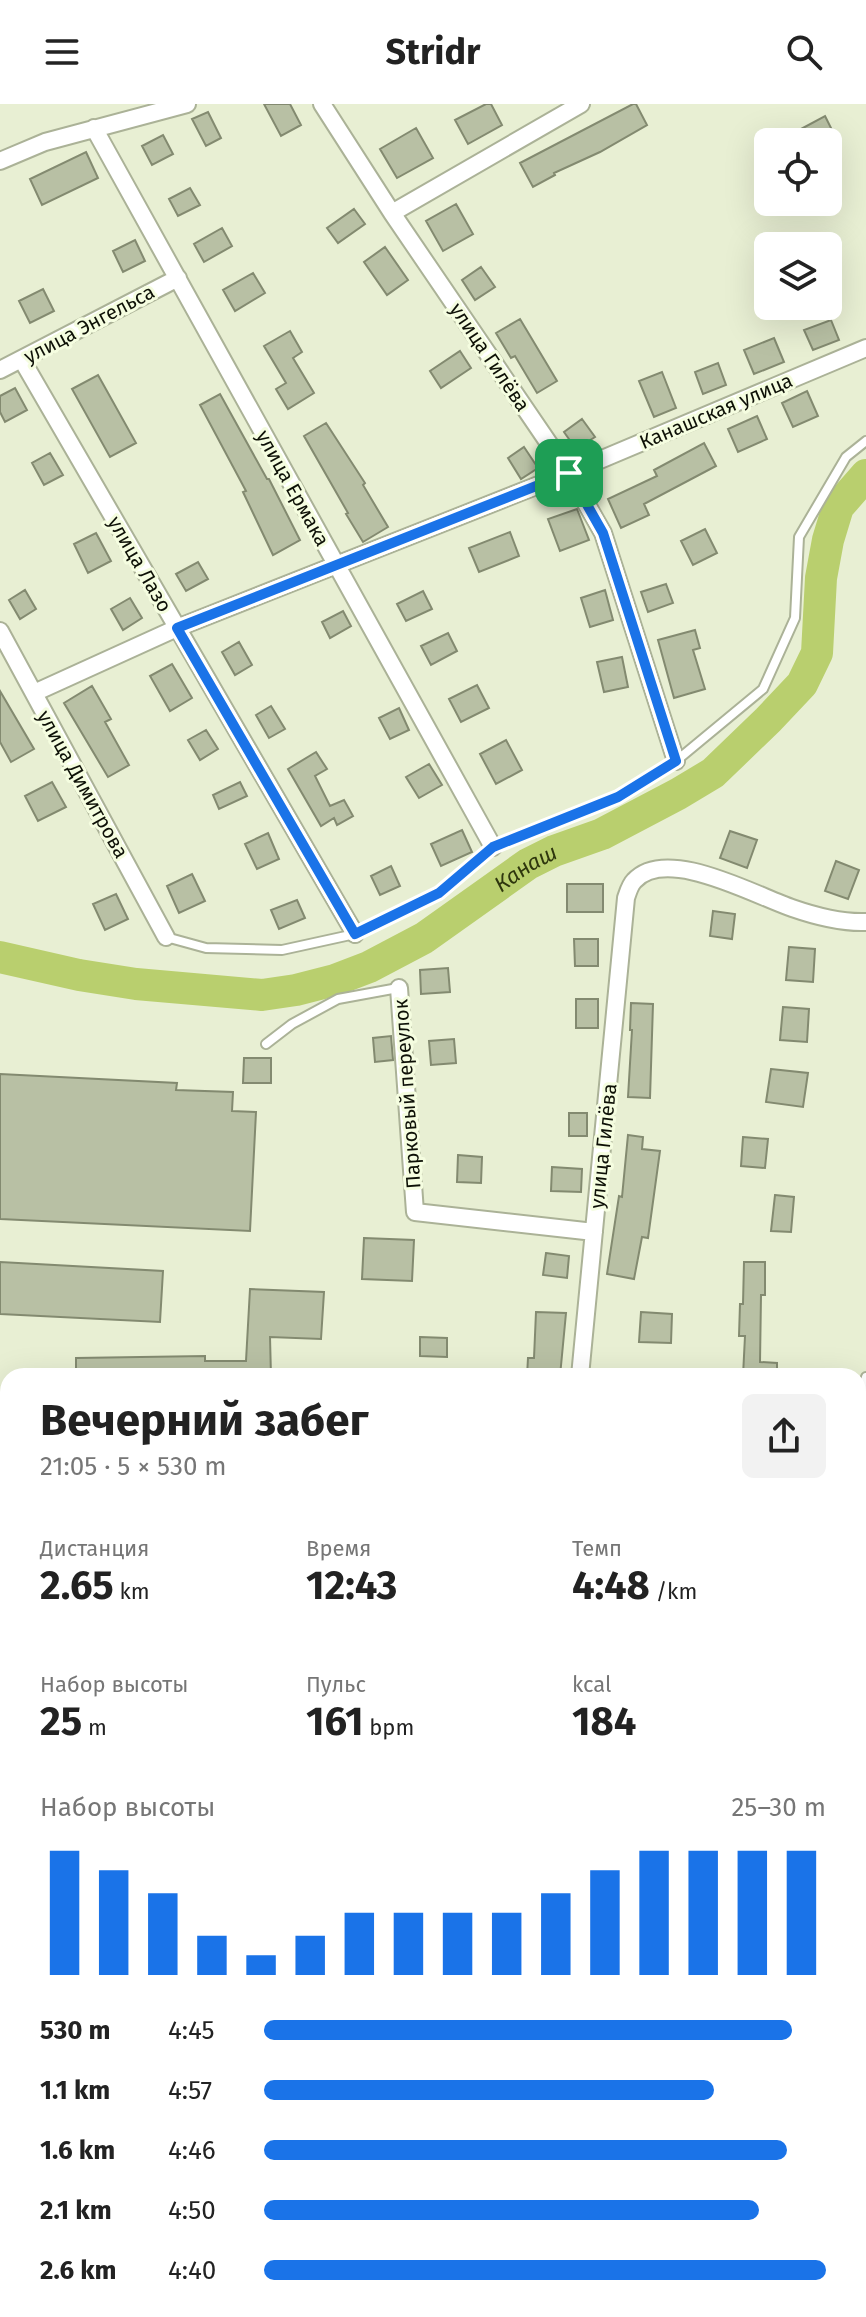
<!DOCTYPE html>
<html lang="ru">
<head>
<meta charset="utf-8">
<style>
	body { margin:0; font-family:"Fira Sans",sans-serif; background:#f2f2f2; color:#222; height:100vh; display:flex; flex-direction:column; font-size:30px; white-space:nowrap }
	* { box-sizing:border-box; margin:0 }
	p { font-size:26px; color:#767676 }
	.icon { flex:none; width:44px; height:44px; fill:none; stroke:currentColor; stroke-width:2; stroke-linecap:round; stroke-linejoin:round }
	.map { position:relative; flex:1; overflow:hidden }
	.sheet { position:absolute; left:0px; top:1264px; width:866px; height:950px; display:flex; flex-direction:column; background:#fff; border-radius:24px 24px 0 0; box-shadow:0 8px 32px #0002 }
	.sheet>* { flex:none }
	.controls { position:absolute; left:754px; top:24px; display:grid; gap:16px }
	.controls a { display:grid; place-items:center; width:88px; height:88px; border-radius:12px; background:#fff; box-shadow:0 8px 32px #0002; font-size:40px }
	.pin { position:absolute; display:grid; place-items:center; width:68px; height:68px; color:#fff; margin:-34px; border-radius:16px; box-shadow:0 4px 12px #0006 }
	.round { display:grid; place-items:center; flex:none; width:84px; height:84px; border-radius:12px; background:#f2f2f2 }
	.head { display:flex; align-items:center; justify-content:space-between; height:136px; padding:0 40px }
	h1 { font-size:44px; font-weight:700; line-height:60px }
	.stats { display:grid; grid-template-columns:repeat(3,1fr); gap:12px; height:136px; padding:8px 40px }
	.stats div { display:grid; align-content:center }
	.stats b { font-size:40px; font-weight:700 }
	.stats small { font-size:22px; font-weight:400 }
	.stats p { font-size:22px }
	.chart { height:224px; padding:16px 40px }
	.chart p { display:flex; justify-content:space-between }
	.chart svg { width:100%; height:144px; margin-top:8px; stroke:#1a73e8; stroke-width:6 }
	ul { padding:0 40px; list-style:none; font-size:26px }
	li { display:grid; grid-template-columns:128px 96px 1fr; align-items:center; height:60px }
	li i { height:20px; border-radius:10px; background:#1a73e8 }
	header { display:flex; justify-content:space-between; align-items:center; height:104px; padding:0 40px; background:#fff; font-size:36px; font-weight:700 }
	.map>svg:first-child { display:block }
	.green { fill:#baca89 }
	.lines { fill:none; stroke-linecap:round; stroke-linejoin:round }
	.river { stroke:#b9cf6e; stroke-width:32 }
	.building { fill:#b8c0a4; stroke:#838a70; stroke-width:2 }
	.service-casing { stroke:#abb297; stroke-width:12 }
	.minor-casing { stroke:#abb297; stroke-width:20 }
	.secondary-casing { stroke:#abb297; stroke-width:26 }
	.primary-casing { stroke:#fff; stroke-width:28 }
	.service { stroke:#fff; stroke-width:8 }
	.minor { stroke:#fff; stroke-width:16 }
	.secondary { stroke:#fff; stroke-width:22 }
	.primary { stroke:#d1e289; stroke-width:24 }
	.rail { stroke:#676b5a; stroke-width:5; stroke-dasharray:16 8; stroke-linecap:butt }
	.route-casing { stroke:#fff; stroke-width:16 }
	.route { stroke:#1a73e8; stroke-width:10 }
	.labels { text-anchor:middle; stroke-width:6; stroke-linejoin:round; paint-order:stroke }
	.street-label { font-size:20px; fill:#0d1006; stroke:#f5fde0 }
	.water-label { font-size:22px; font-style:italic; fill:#2e360d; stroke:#f5fde0 }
</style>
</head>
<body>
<header><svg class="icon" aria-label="menu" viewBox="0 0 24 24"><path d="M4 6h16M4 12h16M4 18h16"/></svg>Stridr<svg class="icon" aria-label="search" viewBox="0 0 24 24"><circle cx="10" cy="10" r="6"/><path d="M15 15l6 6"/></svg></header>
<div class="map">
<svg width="866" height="2213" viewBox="0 0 866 2213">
	<rect width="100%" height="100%" fill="#e8efd3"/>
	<path class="green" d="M0,1516l8,1v689h90l-12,7h-86z"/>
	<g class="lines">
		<path class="river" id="s1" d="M0,853l79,18 57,9 126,11 34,-5 39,-10 34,-13 55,-29 104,-74 26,-13 48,-17 76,-40 35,-21 55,-53 34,-36 15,-31 4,-75 7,-38 10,-33 28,-32"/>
	</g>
	<path class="building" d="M264,0h26l11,21 -20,11z
		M486,0h5l11,21 -34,19 -13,-24z
		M633,0h3l11,21 -47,27 -46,21 1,2 -22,12 -13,-24z
		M208,8l13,26 -15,8 -14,-27z
		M825,12l9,18 -16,8h-10l-7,-13z
		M416,24l17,30 -36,20 -17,-29z
		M163,31l10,19 -21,11 -10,-19z
		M86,48l12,26 -56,27 -12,-26z
		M190,84l10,17 -22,11 -9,-17z
		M456,100l17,30 -30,17 -17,-30z
		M354,105l11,15 -27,19 -11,-15z
		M222,124l10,18 -28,16 -10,-18z
		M135,136l10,21 -22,11 -10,-21z
		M385,143l23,33 -21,15 -23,-33z
		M481,163l14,20 -20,13 -13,-20z
		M253,169l12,20 -30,18 -12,-21z
		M43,185l11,22 -24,12 -11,-22z
		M520,215l37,62 -20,12 -22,-37 -4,2 -15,-25z
		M831,216l8,20 -26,10 -9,-20z
		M290,227l12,21 -9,6 21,35 -26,16 -12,-20 10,-6 -22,-37z
		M774,234l10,24 -30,12 -10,-24z
		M460,247l11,17 -30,20 -11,-17z
		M718,259l8,22 -23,9 -8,-22z
		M662,268l14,36 -22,9 -15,-36z
		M98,271l38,68 -26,14 -38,-68z
		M15,284l12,22 -22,12 -5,-10v-16z
		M807,287l11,25 -25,11 -11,-24z
		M220,290l47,85h2l31,61 -27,15 -30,-63 3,-1 -46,-86z
		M757,312l10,23 -29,13 -10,-23z
		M582,315l13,18 -19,12 -12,-17z
		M326,319l39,60 -2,2 25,42 -25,15 -17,-28 2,-1 -44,-77z
		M704,339l12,23 -72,38 5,11 -28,13 -13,-29 49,-23 -3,-6z
		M524,343l14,21 -17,11 -13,-21z
		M50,349l13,22 -19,10 -12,-22z
		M577,405l12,31 -29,11 -12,-32z
		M705,425l12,24 -24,12 -12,-24z
		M510,428l9,24 -40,16 -10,-24z
		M96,429l15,28 -23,12 -14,-29z
		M198,458l10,17 -22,12 -10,-17z
		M666,480l7,19 -25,9 -7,-20z
		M25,486l11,19 -16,10 -11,-19z
		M605,486l8,30 -23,7 -9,-29z
		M423,487l9,18 -26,12 -9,-17z
		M130,494l12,20 -19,12 -12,-21z
		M343,507l8,15 -21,12 -8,-16z
		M695,526l5,18 -7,2 12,39 -31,9 -16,-58z
		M448,529l9,18 -26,14 -10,-19z
		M239,538l13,23 -17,10 -13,-23z
		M622,553l6,30 -24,5 -7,-30z
		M172,560l20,34 -22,13 -20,-35z
		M477,581l12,23 -28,14 -12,-23z
		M92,582l19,33 -6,3 24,43 -21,12 -44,-74z
		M0,587l34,58 -23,13 -11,-20z
		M271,602l14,23 -16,9 -13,-23z
		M399,604l10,22 -19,9 -11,-21z
		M206,626l12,19 -18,11 -12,-20z
		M506,636l16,30 -26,14 -16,-30z
		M316,648l11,17 -12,7 15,30 14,-6 9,16 -16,9 -3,-7 -13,8 -33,-57z
		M429,660l13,21 -23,13 -13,-21z
		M52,678l14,25 -28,14 -13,-25z
		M240,678l7,14 -28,13 -6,-14z
		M462,726l10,22 -31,14 -10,-22z
		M730,727l27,9 -10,28 -27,-10z
		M268,729l11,26 -22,10 -12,-25z
		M836,757l23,9 -11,29 -23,-8z
		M391,762l9,20 -20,9 -9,-19z
		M192,770l13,27 -26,12 -12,-27z
		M567,780h36v28h-36z
		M116,790l12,25 -23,11 -12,-26z
		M297,796l8,18 -26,11 -8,-19z
		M713,807l22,3 -3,25 -22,-3z
		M574,835h24v27h-23z
		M789,843l26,2 -2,33 -27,-2z
		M448,864l2,24 -29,2 -1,-24z
		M576,895h22v29h-22z
		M631,899l22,1 -3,94 -22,-1 4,-67h-2z
		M783,903l26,2 -2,33 -27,-2z
		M391,932l2,24 -18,2 -2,-24z
		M454,935l2,24 -25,2 -2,-24z
		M244,954h27v25h-28z
		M771,965l37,4 -5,34 -37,-5z
		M0,970l177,9 -1,7 57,2 -1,19 24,1 -6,119 -250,-12z
		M569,1009h18v23h-18z
		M628,1031l15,2 -1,12 18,2 -12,87 -6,-1 -8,42 -27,-5 12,-78 3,1z
		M743,1033l25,2 -3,29 -24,-2z
		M458,1051l24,2 -1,26 -24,-1z
		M552,1063l30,2 -1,23 -30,-1z
		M775,1091l19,2 -3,35 -20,-1z
		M364,1134l50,2 -2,41 -50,-2z
		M546,1149l23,3 -2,22 -24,-3z
		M0,1158l163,9 -3,51 -160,-8z
		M744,1158h21v33h-4l-1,67 17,1v13h-34l2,-40h-6l1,-32h3z
		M250,1185l74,3 -3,47 -51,-2 1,39h-195v-18l129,-2v5h41z
		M536,1208l30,1 -6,63h-33l1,-18h6z
		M641,1208l31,2 -1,29 -32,-1z
		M420,1233l27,1v19l-27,-1z"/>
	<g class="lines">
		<g class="service-casing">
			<path id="service" d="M166,833l40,11 76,2 73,-16 84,-41 54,-46 125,-50 58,-36 87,-72 32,-71 4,-81 47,-80 20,-16
				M266,940l26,-20 46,-25 60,-11
				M858,1301l8,-28
				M0,1313l8,4
				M858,1927l8,14
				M858,2154l8,-4"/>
		</g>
		<g class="minor-casing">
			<path id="minor" d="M322,0l70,109 177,260 34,60 73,228
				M94,24l399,719
				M0,57l45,-19 142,-38
				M392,109l189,-109
				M22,256l333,574
				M0,266l178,-92
				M0,527l166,306
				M34,589l143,-65 392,-155 297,-125
				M399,884l16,224 179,20
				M580,1272l46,-478c2,-6 4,-13 8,-17 32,-36 122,15 158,27 23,8 50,15 74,14
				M858,1586l8,1"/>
		</g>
		<g class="secondary-casing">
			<path id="secondary" d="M631,2206l4,7"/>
		</g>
		<g class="primary-casing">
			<path id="primary" d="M858,1893l8,-5
				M320,2213l12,-7"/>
		</g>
		<use href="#service" class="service"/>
		<use href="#minor" class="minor"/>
		<use href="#secondary" class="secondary"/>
		<use href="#primary" class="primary"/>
		<path class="rail" d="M0,1452l8,1
			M858,1536l8,-1"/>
	</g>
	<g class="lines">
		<g class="route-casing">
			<path id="route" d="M569,369l34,60 73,228 -58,36 -125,50 -54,46 -84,41 -178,-306z"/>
		</g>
		<use href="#route" class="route"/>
	</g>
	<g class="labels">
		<g class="street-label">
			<text transform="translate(89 220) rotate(-28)" y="7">улица Энгельса</text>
			<text transform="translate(490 253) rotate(56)" y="7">улица Гилёва</text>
			<text transform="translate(716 307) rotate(-23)" y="7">Канашская улица</text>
			<text transform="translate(293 384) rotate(61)" y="7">улица Ермака</text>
			<text transform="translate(140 460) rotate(60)" y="7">улица Лазо</text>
			<text transform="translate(83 680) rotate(61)" y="7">улица Димитрова</text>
			<text transform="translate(407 990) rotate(-94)" y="7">Парковый переулок</text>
			<text transform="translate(603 1042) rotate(-84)" y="7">улица Гилёва</text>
		</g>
		<g class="water-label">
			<text dy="8" stroke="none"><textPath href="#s1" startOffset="562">Канаш</textPath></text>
		</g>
	</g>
</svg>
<div class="controls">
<a><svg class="icon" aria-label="locate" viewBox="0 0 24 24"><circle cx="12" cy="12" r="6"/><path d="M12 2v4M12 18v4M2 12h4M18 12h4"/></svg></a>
<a><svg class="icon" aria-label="layers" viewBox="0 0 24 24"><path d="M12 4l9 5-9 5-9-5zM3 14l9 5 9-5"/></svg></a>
</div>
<div class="pin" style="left:569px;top:369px;background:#1e9e55"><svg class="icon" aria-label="arrive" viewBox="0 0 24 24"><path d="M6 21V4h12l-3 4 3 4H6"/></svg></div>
<section class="sheet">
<div class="head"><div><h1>Вечерний забег</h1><p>21:05 · 5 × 530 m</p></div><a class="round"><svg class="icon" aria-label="share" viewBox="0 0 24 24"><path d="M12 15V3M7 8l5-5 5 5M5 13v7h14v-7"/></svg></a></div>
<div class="stats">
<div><p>Дистанция</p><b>2.65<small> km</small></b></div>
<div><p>Время</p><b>12:43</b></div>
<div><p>Темп</p><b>4:48<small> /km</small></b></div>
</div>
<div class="stats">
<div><p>Набор высоты</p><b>25<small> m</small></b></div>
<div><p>Пульс</p><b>161<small> bpm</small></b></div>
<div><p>kcal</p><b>184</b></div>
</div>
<div class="chart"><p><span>Набор высоты</span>25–30 m</p>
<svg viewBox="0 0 160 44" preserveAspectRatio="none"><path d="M5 44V6M15 44V12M25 44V19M35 44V32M45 44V38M55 44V32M65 44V25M75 44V25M85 44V25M95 44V25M105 44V19M115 44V12M125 44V6M135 44V6M145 44V6M155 44V6"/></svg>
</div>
<ul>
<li><b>530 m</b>4:45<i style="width:94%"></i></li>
<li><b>1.1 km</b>4:57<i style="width:80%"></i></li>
<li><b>1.6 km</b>4:46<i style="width:93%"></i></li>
<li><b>2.1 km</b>4:50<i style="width:88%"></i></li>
<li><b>2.6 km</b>4:40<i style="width:100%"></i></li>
</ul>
</section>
</div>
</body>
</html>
